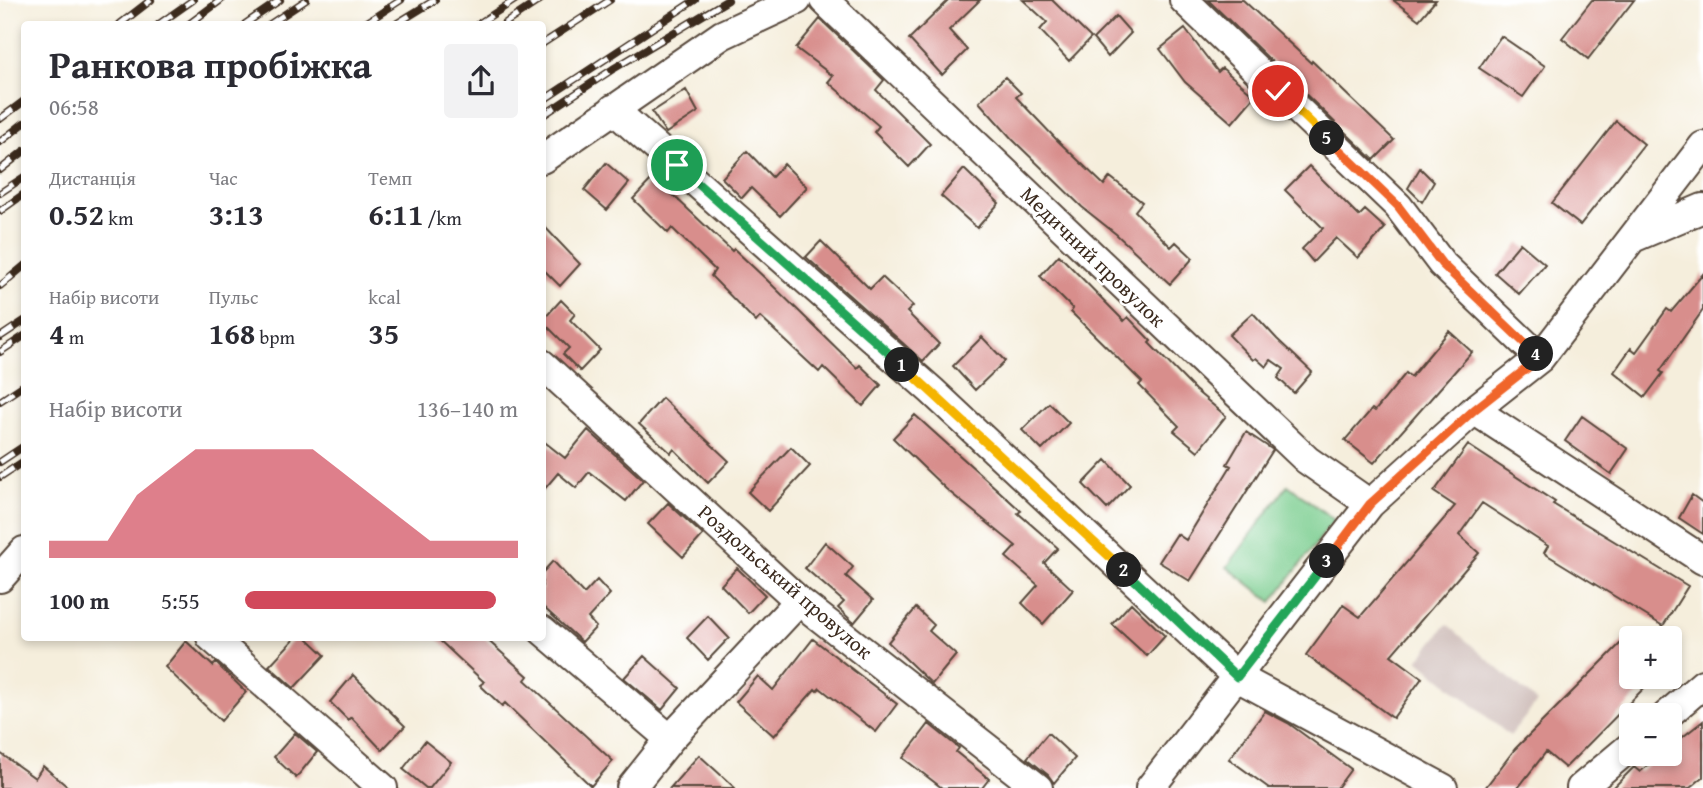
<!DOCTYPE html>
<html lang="uk">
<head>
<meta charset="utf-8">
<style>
	body { margin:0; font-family:"Gentium Book Plus",serif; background:#f2f2f3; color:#2b2b33; height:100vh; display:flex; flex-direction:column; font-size:26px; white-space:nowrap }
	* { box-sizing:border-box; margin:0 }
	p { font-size:23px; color:#7c7c81 }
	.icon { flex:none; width:38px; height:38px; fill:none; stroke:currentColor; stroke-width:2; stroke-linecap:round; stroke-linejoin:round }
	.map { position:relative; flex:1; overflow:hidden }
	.sheet { position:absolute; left:21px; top:21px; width:525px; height:620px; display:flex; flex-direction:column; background:#fff; border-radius:7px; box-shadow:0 4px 10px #0003 }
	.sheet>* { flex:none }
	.buttons { position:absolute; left:1619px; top:626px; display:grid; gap:14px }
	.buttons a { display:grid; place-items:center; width:63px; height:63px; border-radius:7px; background:#fff; box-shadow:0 4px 10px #0003; font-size:35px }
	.pin { position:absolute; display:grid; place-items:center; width:60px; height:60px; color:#fff; margin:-30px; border:4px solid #fff; border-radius:50%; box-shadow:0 2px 7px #0007 }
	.km { position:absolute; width:35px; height:35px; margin:-18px; border-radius:50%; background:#222; color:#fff; font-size:19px; line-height:35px; text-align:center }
	.round { display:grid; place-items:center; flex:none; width:74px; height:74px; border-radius:7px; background:#f2f2f3 }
	.summary { display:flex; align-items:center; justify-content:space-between; height:119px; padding:0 28px }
	h1 { font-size:38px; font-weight:700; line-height:52px }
	.stats { display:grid; grid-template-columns:repeat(3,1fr); gap:10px; height:119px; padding:7px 28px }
	.stats div { display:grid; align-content:center }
	.stats b { font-size:30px; font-weight:700 }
	.stats small { font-size:19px; font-weight:400 }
	.stats p { font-size:19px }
	.chart { height:196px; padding:14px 28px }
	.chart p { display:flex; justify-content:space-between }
	.chart svg { width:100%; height:126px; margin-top:7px; fill:#d1495b; opacity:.7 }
	ul { padding:0 28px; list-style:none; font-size:23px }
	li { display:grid; grid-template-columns:112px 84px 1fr; align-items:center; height:52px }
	li i { height:18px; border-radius:9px; background:#d1495b }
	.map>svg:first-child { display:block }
	.industrial { fill:#d0c0bc }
	.green { fill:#7cce90; stroke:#5c7c57; stroke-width:2 }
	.building { fill:#d88e8c }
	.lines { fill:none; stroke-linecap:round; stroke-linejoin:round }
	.minor-casing { stroke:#57473a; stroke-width:32 }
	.minor { stroke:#fff; stroke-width:28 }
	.rail-casing { stroke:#3b2a1e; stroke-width:8 }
	.rail { stroke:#fff; stroke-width:5; stroke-dasharray:16; stroke-linecap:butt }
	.split-1-casing { stroke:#fff; stroke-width:14 }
	.split-2-casing { stroke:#fff; stroke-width:14 }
	.split-3-casing { stroke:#fff; stroke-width:14 }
	.split-4-casing { stroke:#fff; stroke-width:14 }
	.split-5-casing { stroke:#fff; stroke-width:14 }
	.split-6-casing { stroke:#fff; stroke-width:14 }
	.split-1 { stroke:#22a559; stroke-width:9 }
	.split-2 { stroke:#f5b400; stroke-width:9 }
	.split-3 { stroke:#22a559; stroke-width:9 }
	.split-4 { stroke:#f0652b; stroke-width:9 }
	.split-5 { stroke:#f0652b; stroke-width:9 }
	.split-6 { stroke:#f5b400; stroke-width:9 }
	.labels { text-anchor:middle; stroke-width:5; stroke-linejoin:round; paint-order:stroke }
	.street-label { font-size:21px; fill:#3b2a1e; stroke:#fff }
</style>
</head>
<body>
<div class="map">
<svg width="1703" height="788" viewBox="0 0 1703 788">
	<rect width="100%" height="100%" fill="#fff"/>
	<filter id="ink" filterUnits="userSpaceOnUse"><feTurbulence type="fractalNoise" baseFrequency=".0143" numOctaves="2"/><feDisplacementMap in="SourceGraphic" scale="14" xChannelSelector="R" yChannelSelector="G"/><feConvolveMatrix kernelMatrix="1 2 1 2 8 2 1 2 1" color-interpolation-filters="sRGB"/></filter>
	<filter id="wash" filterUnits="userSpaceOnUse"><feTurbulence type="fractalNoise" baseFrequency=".00686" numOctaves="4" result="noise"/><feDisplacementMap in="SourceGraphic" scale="28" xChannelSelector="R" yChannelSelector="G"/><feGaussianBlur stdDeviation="1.57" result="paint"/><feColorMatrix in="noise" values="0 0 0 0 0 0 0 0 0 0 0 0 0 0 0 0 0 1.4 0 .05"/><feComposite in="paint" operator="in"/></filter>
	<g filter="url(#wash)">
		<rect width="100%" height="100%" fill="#f5eedc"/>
		<path class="industrial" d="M1447,624l90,78 -27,34 -92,-76z"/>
		<path class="green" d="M1288,485l46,35 -62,82 -45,-35z"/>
		<g id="blocks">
			<path class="building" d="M949,0h31l-31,30 18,20 -25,25 -33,-36z
				M1023,0h29l39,38 -22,23 -29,-31 7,-8z
				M1208,0h35l68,63 1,-2 82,79 -20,20z
				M1393,0h43l-17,20z
				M1592,0h42l-46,59 -26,-21z
				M1116,16l15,17 -23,24 -15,-18z
				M820,19l64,61 -8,10 54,54 -21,23 -35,-35 5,-6 -51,-44 5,-6 -37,-28z
				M1185,29l33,43 4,-4 33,28 -23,27 -47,-41 -25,-33z
				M1501,36l44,30 -22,31 -44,-29z
				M1005,77l16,16 -5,4 40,42 48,46 6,-8 32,25 -7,9 36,36 5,-5 17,16 -23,26 -54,-50 -34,-27 -69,-67 -34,-38z
				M686,90l12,22 -32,21 -14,-21z
				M1616,121l28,23 -64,81 -28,-22z
				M747,151l25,26 12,-13 23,23 -27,29 -29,-28 -9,10 -20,-20z
				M606,163l23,20 -22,27 -23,-20z
				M1309,166l50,50 6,-6 20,18 -27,30 -22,-20 -23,24 -11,-13 21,-21 -38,-38z
				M1420,168l14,14 -12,20 -14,-14z
				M964,169l35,34 -22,25 -36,-32z
				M654,177l78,74 2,-2 33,31 90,88 3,-3 21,20 -18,21 -40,-39 -4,5 -59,-55 -4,5 -45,-46 4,-6 -43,-42 -4,5 -35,-34z
				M542,224l38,40 -20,22 -18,-18z
				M821,241l49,48 12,-12 31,29 -6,6 32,32 -16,17 -117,-104z
				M1520,243l25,21 -26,30 -24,-21z
				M1059,255l65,66 4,-4 23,24 -2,2 46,47 31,26 -28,35 -24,-20 5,-5 -40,-41 3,-3 -71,-70 2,-3 -33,-33z
				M1703,274v36l-43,61 3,2 -18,24 -31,-25 17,-24 5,4 31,-43 4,3z
				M561,300l14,14 -5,6 30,30 -20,21 -17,-17 6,-6 -27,-27z
				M1253,313l24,26 35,33 -18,21 -16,-15 6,-9 -13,-9 -5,7 -10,-9 -3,2 -24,-25z
				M1449,331l23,21 -98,111 -29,-23 27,-31 3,2 31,-38 5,4z
				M982,337l23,24 -30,29 -22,-24z
				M662,398l67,63 -21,22 -34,-34 -3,4 -32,-29z
				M1049,403l20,20 -27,27 -20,-20z
				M915,415l106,96 -3,2 40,35 -14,15 29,27 -30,34 -21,-21 16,-18 -32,-28 10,-11 -70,-57 -53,-51z
				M1582,416l46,33 -17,25 -46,-33z
				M588,430l55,50 -17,21 -37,-29 -13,16 -18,-15 -16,19v-52l23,18z
				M1246,432l27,18 -83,131 -31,-19 18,-28 9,6 45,-74 -4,-2z
				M1468,445l87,57 -2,2 135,82 -25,40 -119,-73 4,-7 -66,-43 -23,32 20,18 -88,102 31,23 -29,40 -87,-63 37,-50 17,12 95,-111 -21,-14z
				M791,447l19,19 -42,45 -20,-19z
				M1106,460l24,25 -23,24 -24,-25z
				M1692,495l11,8v31l-24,-16z
				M668,503l35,32 -20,22 -35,-33z
				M825,542l28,25 -7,9 27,24 -19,23 -16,-15 6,-6 -39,-34z
				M553,561l31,33 13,-14 13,14 -22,24 8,9 -14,15 -40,-36v-33z
				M737,568l28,27 -17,18 -27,-28z
				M1131,603l34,33 -18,20 -35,-32z
				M916,608l18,17 -5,6 27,24 -24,29 -44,-42z
				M708,616l21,22 -21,22 -21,-22z
				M1631,633v44h24l-90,91 -19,-16 -28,36h-33l30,-39z
				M296,637h10l19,18 -31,33 -25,-22z
				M436,637h48l44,39 -3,4 88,81 -22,25 -86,-83 -3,3 -22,-21 4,-3z
				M813,639l84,65 -21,28 -56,-44 -3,3 -2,-2 -41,47 -38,-34 22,-26 15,14z
				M186,641l27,25 3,-3 30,29 -25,29 -56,-54z
				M644,656l36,32 -18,22 -38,-32z
				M353,675l52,51 -23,24 -31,-33 -3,3 -18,-18z
				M1265,711l23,12 63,46 -14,19h-68l-40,-29z
				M1703,721v56l-13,11h-77l21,-21 6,5 21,-18h9v-7z
				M929,724l30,24 -3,4 33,27 -7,9h-40l-39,-30z
				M295,733l22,19 -21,26 -22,-21z
				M1048,733l27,25 -21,25 -6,-8 -21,-17z
				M425,741l26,21 -21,26h-4l-23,-19z
				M0,753l35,25 8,-12 26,22h-69z
				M699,755l36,33h-65z"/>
		</g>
	</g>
	<g filter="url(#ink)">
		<use href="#blocks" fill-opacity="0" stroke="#57473a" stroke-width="2"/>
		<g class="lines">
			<g class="minor-casing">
				<path id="minor" d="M824,0l483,460 63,44
					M1184,0l214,206 44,58 98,94
					M613,109l319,282 305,286 206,111
					M542,159l180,-124 75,-35
					M1635,237l68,-29
					M542,364l257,237 239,187
					M1474,410l229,150
					M0,578l24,-27
					M542,630l128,109
					M211,637l172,151
					M1666,716l37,-32
					M631,788l39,-49 129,-138
					M1150,788l220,-284 104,-94 66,-52 163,-212
					M1581,788l50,-42"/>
			</g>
			<use href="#minor" class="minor"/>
			<g class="rail-casing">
				<path id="rail" d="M120,24l31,-24
					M159,24l34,-24
					M189,24l32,-24
					M245,24l35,-24
					M270,24l36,-24
					M364,24l37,-24
					M396,24l39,-24
					M478,24l37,-24
					M504,24l36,-24
					M542,44l68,-44
					M542,101l153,-101
					M542,116l71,-47 115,-69
					M0,119l24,-18
					M0,142l24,-19
					M0,170l24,-19
					M0,193l24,-16
					M0,211l24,-17
					M0,286l24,-20
					M0,337l24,-16
					M0,352l24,-16
					M0,401l24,-16
					M0,462l24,-16
					M0,477l24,-16"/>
			</g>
			<use href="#rail" class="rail"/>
		</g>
	</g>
	<g class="lines" filter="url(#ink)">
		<g class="split-1-casing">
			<path id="split-1" d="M677,165l225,200"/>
		</g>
		<g class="split-2-casing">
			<path id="split-2" d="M902,365l222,205"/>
		</g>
		<g class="split-3-casing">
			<path id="split-3" d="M1124,570l113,107 90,-116"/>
		</g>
		<g class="split-4-casing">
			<path id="split-4" d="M1327,561l43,-57 104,-94 66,-52 -4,-4"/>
		</g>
		<g class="split-5-casing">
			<path id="split-5" d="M1327,138l71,68 44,58 94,90"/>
		</g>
		<g class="split-6-casing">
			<path id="split-6" d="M1278,91l49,47"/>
		</g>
		<use href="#split-1" class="split-1"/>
		<use href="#split-2" class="split-2"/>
		<use href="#split-3" class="split-3"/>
		<use href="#split-4" class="split-4"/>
		<use href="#split-5" class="split-5"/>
		<use href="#split-6" class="split-6"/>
	</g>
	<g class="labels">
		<g class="street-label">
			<text transform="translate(1093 257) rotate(44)" y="7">Медичний провулок</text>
			<text transform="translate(785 582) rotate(41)" y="7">Роздольський провулок</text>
		</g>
	</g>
</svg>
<div class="buttons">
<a>+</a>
<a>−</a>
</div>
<div class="pin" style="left:677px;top:165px;background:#1e9e55"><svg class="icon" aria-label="arrive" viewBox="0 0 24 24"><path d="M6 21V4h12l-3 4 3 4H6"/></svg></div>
<div class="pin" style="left:1278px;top:91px;background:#d93025"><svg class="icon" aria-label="check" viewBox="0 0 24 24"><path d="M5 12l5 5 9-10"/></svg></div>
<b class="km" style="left:902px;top:365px">1</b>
<b class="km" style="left:1124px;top:570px">2</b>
<b class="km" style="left:1327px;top:561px">3</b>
<b class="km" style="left:1536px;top:354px">4</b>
<b class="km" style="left:1327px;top:138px">5</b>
<section class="sheet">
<div class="summary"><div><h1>Ранкова пробіжка</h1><p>06:58</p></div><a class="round"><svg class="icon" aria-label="share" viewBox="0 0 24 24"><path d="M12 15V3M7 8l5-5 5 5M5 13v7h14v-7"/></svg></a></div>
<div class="stats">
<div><p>Дистанція</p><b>0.52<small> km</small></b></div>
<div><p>Час</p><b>3:13</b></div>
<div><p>Темп</p><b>6:11<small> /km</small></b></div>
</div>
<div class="stats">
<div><p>Набір висоти</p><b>4<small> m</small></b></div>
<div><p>Пульс</p><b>168<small> bpm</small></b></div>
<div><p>kcal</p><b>35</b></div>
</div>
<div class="chart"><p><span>Набір висоти</span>136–140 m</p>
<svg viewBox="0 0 160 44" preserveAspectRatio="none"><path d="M0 44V38L10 38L20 38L30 22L40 14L50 6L60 6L70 6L80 6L90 6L100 14L110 22L120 30L130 38L140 38L150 38L160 38V44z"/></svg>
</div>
<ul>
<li><b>100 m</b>5:55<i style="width:92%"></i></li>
</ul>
</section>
</div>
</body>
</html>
